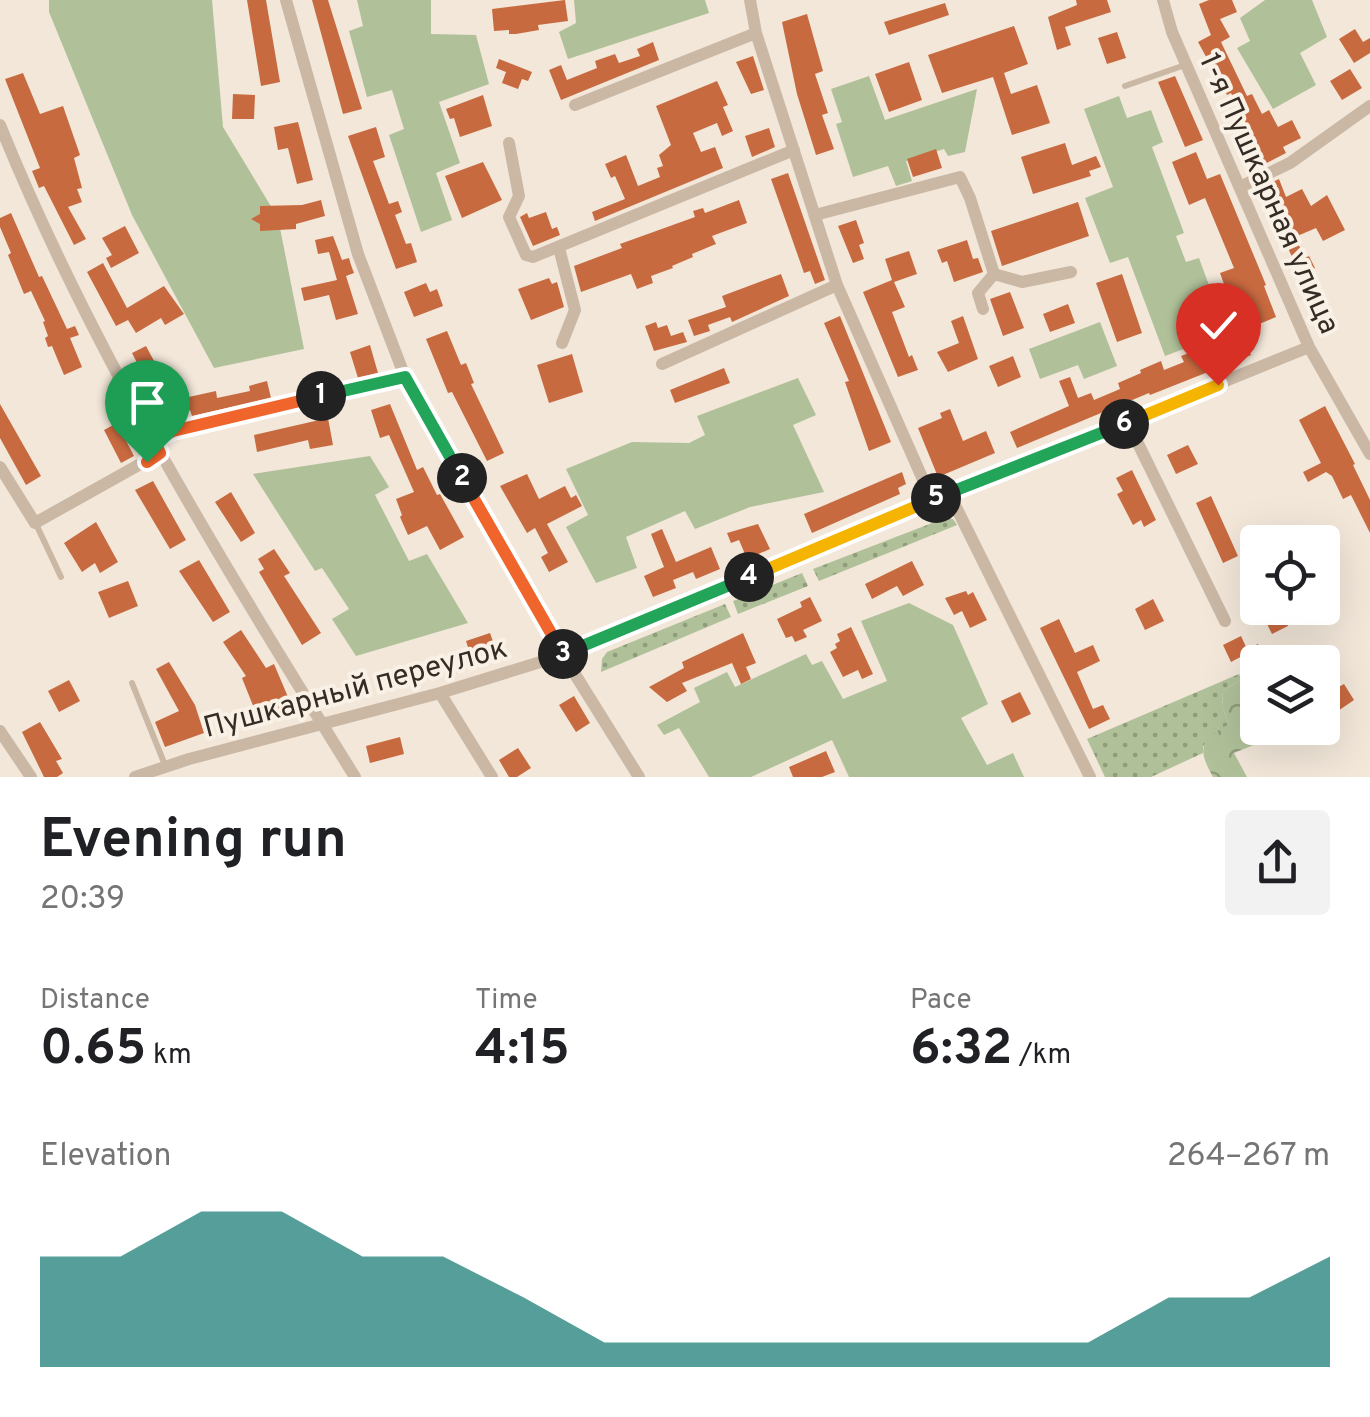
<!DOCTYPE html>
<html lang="en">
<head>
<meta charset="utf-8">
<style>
	body { margin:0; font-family:Overpass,sans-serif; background:#f2f2f2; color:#202124; height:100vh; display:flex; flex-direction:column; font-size:38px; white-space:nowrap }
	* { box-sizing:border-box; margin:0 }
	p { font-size:32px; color:#757577 }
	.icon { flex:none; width:55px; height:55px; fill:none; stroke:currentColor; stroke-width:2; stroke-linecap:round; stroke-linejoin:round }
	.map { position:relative; height:777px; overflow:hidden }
	.details { display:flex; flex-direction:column; background:#fff; flex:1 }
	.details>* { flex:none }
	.tools { position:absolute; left:1240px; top:525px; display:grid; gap:20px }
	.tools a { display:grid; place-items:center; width:100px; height:100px; border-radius:10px; background:#fff; box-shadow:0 10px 40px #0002; font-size:50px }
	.pin { position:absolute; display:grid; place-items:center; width:85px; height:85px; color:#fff; margin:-102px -42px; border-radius:50% 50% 50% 0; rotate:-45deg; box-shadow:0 0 10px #0007 }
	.pin .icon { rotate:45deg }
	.km { position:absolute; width:50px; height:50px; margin:-25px; border-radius:50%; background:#222; color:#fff; font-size:28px; line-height:50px; text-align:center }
	.round { display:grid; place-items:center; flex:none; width:105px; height:105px; border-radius:10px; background:#f2f2f2 }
	.overview { display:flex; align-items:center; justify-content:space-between; height:170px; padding:0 40px }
	h1 { font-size:55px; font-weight:700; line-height:75px }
	.stats { display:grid; grid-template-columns:repeat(3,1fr); gap:15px; height:170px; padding:10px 40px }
	.stats div { display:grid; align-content:center }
	.stats b { font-size:50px; font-weight:700 }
	.stats small { font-size:28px; font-weight:400 }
	.stats p { font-size:28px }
	.chart { height:280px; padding:20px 40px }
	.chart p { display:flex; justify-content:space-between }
	.chart svg { width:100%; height:180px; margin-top:10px; fill:#0f766e; opacity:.7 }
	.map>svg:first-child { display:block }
	.grass { fill:url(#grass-dots) }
	.forest { fill:url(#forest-crowns) }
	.garden { fill:#b0c199 }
	.building { fill:#c86a40 }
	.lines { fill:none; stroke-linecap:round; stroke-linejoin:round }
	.lane { stroke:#cab8a5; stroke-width:6 }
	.street { stroke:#cab8a5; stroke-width:12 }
	.split-1-casing { stroke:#fff; stroke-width:20 }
	.split-2-casing { stroke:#fff; stroke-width:20 }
	.split-3-casing { stroke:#fff; stroke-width:20 }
	.split-4-casing { stroke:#fff; stroke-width:20 }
	.split-5-casing { stroke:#fff; stroke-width:20 }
	.split-6-casing { stroke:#fff; stroke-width:20 }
	.split-7-casing { stroke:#fff; stroke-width:20 }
	.split-1 { stroke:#f0652b; stroke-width:12 }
	.split-2 { stroke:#22a559; stroke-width:12 }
	.split-3 { stroke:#f0652b; stroke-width:12 }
	.split-4 { stroke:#22a559; stroke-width:12 }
	.split-5 { stroke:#f5b400; stroke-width:12 }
	.split-6 { stroke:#22a559; stroke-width:12 }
	.split-7 { stroke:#f5b400; stroke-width:12 }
	.labels { text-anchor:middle; stroke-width:8; stroke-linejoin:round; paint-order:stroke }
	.street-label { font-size:30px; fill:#352c26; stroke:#f9f1e5 }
</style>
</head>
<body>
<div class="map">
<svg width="1370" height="777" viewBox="0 0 1370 777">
	<defs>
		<pattern id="grass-dots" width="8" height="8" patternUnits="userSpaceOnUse" patternTransform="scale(2.5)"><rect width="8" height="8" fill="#b0c199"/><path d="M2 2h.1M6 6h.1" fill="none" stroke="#909d7d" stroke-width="1.8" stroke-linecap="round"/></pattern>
		<pattern id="forest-crowns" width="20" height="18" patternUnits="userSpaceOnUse" patternTransform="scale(2.5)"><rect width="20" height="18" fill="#b0c199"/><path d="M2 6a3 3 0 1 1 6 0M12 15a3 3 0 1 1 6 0" fill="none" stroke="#909d7d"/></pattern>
	</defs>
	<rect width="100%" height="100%" fill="#f2e7d9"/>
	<path class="grass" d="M945,518l8,1 4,6 -138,56 -6,-12z
		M802,573l6,13 -70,28 -5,-13z
		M725,604l6,13 -130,55 1,-13 5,-7z
		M1239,674l3,5 -19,12 -1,16 7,17 -26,22v7l-52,24h-46l-18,-38z"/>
	<path class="forest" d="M1242,679l15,6 1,43h17l-14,14 -27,11 13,24h-34c-17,-30 -12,-37 16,-53l-7,-17 1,-16z"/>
	<path class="garden" d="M49,0h163l11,127 55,91 26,131 -90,19 -82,-153 -83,-203z
		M357,0h74v34l45,1 13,49 -50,18 21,61 -24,10 16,47 -31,12 -32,-97 15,-6 -12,-39 -25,7 -18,-66 14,-5z
		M574,0h131l4,13 -141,46 -9,-27 17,-9z
		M1265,0h47l15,37 -27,16 16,32 -43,24 -36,-61 13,-7 -10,-23z
		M869,76l16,44 92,-31 -12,63 -17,4 -4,-7 -38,12 6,20 -16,5 -8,-20 -35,11 -17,-53 6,-2 -11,-33z
		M1119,96l8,22 24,-8 12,32 -11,5 32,86 -8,3 10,26 13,-4 22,60 -24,10 5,14 -37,14 -37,-99 -18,6 -25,-65 28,-11 -29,-78z
		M1100,322l17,44 -33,13 -6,-14 -38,14 -11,-30z
		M798,378l18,37 -23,10 31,67 -74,15 -55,22 -10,-18 -59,26 11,31 -41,15 -30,-56 22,-12 -22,-46 66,-27 57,1 16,-8 -8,-19z
		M370,456l19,31 -14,8 34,66 18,-7 41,69 -112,33 -24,-37 17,-10 -27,-41 -7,3 -62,-97z
		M909,603l44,22 35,79 -27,14 26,47 26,-12 11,24h-175l-17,-37 -81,37h-42l-30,-49 -15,7 -7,-10 43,-23 -6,-14 33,-16 8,15 71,-33 6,11 10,-4 21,38 44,-18 -26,-60z"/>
	<path class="building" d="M247,0h19l14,82 -19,4z
		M312,0h16l34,109 -19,5z
		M565,0l3,21 -30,4 1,5 -23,4h-7v-4l-15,1 -2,-22z
		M1076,0h31l4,12 -46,15 6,18 -14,5 -9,-33 29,-12z
		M1209,0h23l5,12 -17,7 10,18 -9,5 26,54 5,-2 10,20 7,-4 9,17 14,-7 9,18 -18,9 3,6 -29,15 -18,-30 11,-5 -19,-40 -4,2 -29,-53 13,-7 -12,-31z
		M945,3l4,12 -60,20 -5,-13z
		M807,14l16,57 -8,3 13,39 -6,2 12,34 -18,6 -19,-61 -15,-72z
		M1014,26l14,38 -24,9 7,21 26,-9 13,38 -38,12 -19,-58 -51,16 -14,-38z
		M1355,29l8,13 7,-4v15l-16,10 -15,-24z
		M1117,32l9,26 -19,6 -9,-26z
		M653,42l6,18 -98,40 -12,-30 12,-5 6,15 30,-12 -2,-7 20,-7 4,9 21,-7 -3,-7z
		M753,56l11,34 -13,4 -15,-32z
		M499,59l33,13 -4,9 -6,-2 -4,10 -16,-6 4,-11 -10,-4z
		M909,62l13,38 -33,12 -14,-38z
		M1350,69l12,19 -20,12 -12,-19z
		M23,73l17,41 23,-8 17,49 -6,3 8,30 -5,1 5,13 -14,5 18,32 -12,6 -30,-59 -5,2 -7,-17 8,-3 -35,-89z
		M1175,76l28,64 -18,7 -27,-65z
		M717,81l11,24 -5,2 10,24 -11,5 -5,-13 -24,10 8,19 14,-5 8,21 -128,53 -3,-9 33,-13 -10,-23 -4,2 -6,-14 21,-9 12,31 22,-9 -3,-9 6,-2 -4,-11 12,-10 -15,-39z
		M233,94l22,1 -1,24h-22z
		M483,95l9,31 -32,11 -6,-19 -4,1 -4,-10z
		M298,122l15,58 -16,4 -9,-36 -10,2 -4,-23z
		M376,127l9,30 -12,4 16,43 9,-3 4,11 -7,3 11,29 5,-1 6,19 -21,7 -48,-133z
		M769,128l6,19 -23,10 -7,-21z
		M1065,143l7,22 24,-9 5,11 -12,4 2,5 -58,18 -12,-37z
		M936,149l6,19 -29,9 -6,-18z
		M1196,152l11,27 13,-5 46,111 -2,1 12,31 -17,7 -10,-26 -17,7 -4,-10 -6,2 -4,-10 6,-3 -4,-11 14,-5 -29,-70 -16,7 -17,-43z
		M483,162l19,38 -40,18 -17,-42z
		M788,173l37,107 -10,4 -5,-13 -6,2 -33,-94z
		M1279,179l7,18 16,-8 9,17 16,-11 18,35 -22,11 -7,-13 -21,9 10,21 4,-2 6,12 -14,8 -41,-88z
		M321,200l4,16 -29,8v5l-36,2v-7l-9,-5 9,-5v-8l42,-1z
		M739,200l8,23 -35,13 4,8 -24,10 1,3 -21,9 1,2 -22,8 2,7 -16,6 -6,-15 -50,18 -7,-26 48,-18 -2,-4 75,-27 -2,-6 10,-3 2,5z
		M1078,202l11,34 -87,30 -11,-35z
		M546,212l6,17 5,-2 3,8 -27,11 -13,-29 7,-4 2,5z
		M11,213l28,64 3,-1 25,53 8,-3 4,9 -9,3 12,29 -18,8 -12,-29 -4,1 -3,-9 3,-2 -5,-14 2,-1 -14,-30 -7,3 -16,-39 3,-2 -11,-26v-9z
		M856,220l8,23 -5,2 5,14 -11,4 -15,-37z
		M125,226l14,27 -28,15 -5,-10 6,-3 -10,-17z
		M333,236l9,24 7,-2 2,7 3,8 -8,3 12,38 -22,6 -7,-25 -25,6 -3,-13 36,-8 -8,-28 -11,2 -3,-14z
		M967,240l6,19 5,-1 5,14 -29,10 -7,-21 -5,2 -5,-13z
		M909,251l8,23 -23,8 11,25 -13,5 17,45 3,-2 6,15 -20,7 -35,-85 29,-12 -7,-21z
		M103,263l24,45 37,-22 20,28 -19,11 -4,-7 -25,15 -8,-13 -12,6 -29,-54z
		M781,274l8,22 -57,26 -2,-5 -22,8 2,6 -16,5 -6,-16 38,-13 -4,-11z
		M1122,274l20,59 -25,9 -21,-59z
		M549,278l3,6 5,-2 7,25 -33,13 -13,-31z
		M426,283l4,9 7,-3 6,17 -29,11 -10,-25z
		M1010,292l14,36 -21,8 -13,-37z
		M1068,304l7,19 -25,9 -7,-18z
		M840,316l51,126 -22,9 -24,-69 4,-1 -25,-58z
		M963,316l15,43 -30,13 -11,-20 22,-9 -8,-22z
		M656,322l2,6 9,-3 4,11 12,-4 4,10 -33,9 -9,-25z
		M1234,323l17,32 -101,40 -1,-2 -132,55 -7,-16 59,-26 -10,-25 11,-4 8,21 13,-5 3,7 26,-11 -2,-6 23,-10 -1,-3 21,-9 3,9 20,-8 -3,-6 41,-15 -4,-11z
		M447,331l14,34 5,-2 8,20 -3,1 33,69 -17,8 -35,-69 -4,1 -22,-54z
		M370,345l8,28 -20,5 -8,-26z
		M146,346l29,54 41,-9 1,7 33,-7 -1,-5 18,-5 4,17 -79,18 -2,-6 -23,11 -35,-68z
		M572,354l11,38 -34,11 -12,-38z
		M1013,356l8,21 -23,10 -9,-21z
		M724,368l6,15 -55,20 -5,-13z
		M0,404l41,72 -15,9 -26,-47z
		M390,404l27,66 6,-3 14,28 3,-1 24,43 -24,13 -13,-24 -19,9 -8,-18 2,-2 -6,-16 18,-7 -25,-57 -9,3 -9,-28z
		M1325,406l30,58 -2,1 17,35v33l-19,-38 -8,4 -11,-23 -6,-4 -18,10 -5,-10 18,-9 -22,-43z
		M950,409l13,32 23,-10 9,22 -57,24 -20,-49 24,-10 -2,-5z
		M328,418l5,27 -23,4 -2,-9 -51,12 -3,-17z
		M117,423l17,33 -13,7 -17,-33z
		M1188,445l10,19 -22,10 -9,-19z
		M1132,470l24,50 -12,7 -3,-7 -8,5 -16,-31 6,-3 -7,-13z
		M902,472l4,12 -8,4 2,6 -88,39 -8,-19z
		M527,474l12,25 26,-13 6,12 5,-3 6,11 -35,18 21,38 -19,10 -8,-15 7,-4 -13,-25 -8,5 -27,-47z
		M153,481l33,59 -16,9 -35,-59z
		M231,492l24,41 -14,9 -26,-40z
		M1211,496l27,60 -15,7 -27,-60z
		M96,522l22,40 -18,11 -5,-10 -13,9 -18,-29z
		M758,524l12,25 -23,10 -8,-19 -8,3 -4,-10z
		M662,529l14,33 35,-15 9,22 -24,10 -3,-7 -20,8 3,8 -23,9 -9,-21 20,-9 -13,-33z
		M274,549l16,24 -6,3 37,57 -19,12 -43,-73 5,-3 -6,-10z
		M199,560l31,52 -17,10 -34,-51z
		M912,561l12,24 -21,11 -6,-10 -25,13 -7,-15z
		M128,581l10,25 -29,12 -11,-26z
		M966,591l2,4 5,-3 14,28 -17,8 -8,-17 -8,4 -9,-17z
		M810,597l12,24 -19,9 4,7 -12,5 -3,-6 -6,2 -9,-19 25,-12 -2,-5z
		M1153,599l11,22 -19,9 -10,-21z
		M1259,608h43l-18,8 4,10 -16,8z
		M1059,619l16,34 18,-8 7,16 -23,11 16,37 10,-4 7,14 -21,10 -49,-101z
		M851,627l22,47 -11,5 -4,-9 -15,7 -13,-25 7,-4 -2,-4 5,-3 -3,-7z
		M241,630l25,38 8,-4 17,40 -23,9 -3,-9 -11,4 -12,-30 4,-2 -23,-34z
		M490,633l9,25 -25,8 -8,-25z
		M743,633l13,30 -10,4 5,12 -10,5 -9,-21 -50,20 5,8 -20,11 -18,-15 35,-19 -2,-6z
		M1241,636l6,13 11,-5 6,12 -11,6 -5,-9 -17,9 -8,-17z
		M169,662l26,43 9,28 -39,14 -10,-25 24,-11 -23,-42z
		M69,680l11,21 -21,11 -11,-21z
		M1344,684l10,16 -32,22v-18l9,-5 -3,-6z
		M1020,692l11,22 -19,9 -11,-22z
		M574,696l16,27 -14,9 -17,-27z
		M40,722l22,37 -6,2 7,12 -6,4h-13l-22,-45z
		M400,737l4,17 -34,9 -4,-17z
		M518,748l13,20 -14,9h-8l-10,-17z
		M826,751l9,21 -13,5h-29l-4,-10z"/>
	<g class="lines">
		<path class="lane" d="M1125,86l60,-21
			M36,524l25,53
			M132,683l33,82"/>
		<path class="street" d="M286,0l72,254 47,123 158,278 76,122
			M750,0l6,33 81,252 95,215
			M1163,0l9,32 137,315 61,107
			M575,105l181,-72
			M0,125c93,230 225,442 355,652
			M509,143l10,53 -10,21 17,38 7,2 261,-107
			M1240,187l50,-24 80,-57
			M815,215l145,-38 10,21 24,76 28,8 49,-10
			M559,248l16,62 -13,33
			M983,309l-5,-16 16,-19
			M662,364l175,-79
			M1128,423l97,198
			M154,441l19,-10 232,-54
			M0,467l35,56 125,-70
			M949,493l141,284
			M440,693l52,84
			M0,731l31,46
			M135,777l54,-18 251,-66 123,-38 369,-155 377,-153"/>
	</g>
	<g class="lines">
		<g class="split-1-casing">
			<path id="split-1" d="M147,462l13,-9 -6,-13 19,-9 148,-35"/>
		</g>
		<g class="split-2-casing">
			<path id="split-2" d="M321,396l84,-19 57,101"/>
		</g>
		<g class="split-3-casing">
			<path id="split-3" d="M462,478l101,176"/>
		</g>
		<g class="split-4-casing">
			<path id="split-4" d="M563,654l186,-77"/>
		</g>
		<g class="split-5-casing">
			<path id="split-5" d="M749,577l187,-79"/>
		</g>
		<g class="split-6-casing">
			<path id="split-6" d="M936,498l188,-74"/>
		</g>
		<g class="split-7-casing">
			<path id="split-7" d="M1124,424l94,-39"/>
		</g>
		<use href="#split-1" class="split-1"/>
		<use href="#split-2" class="split-2"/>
		<use href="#split-3" class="split-3"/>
		<use href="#split-4" class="split-4"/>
		<use href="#split-5" class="split-5"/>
		<use href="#split-6" class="split-6"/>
		<use href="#split-7" class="split-7"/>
	</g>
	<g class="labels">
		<g class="street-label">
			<text transform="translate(1270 193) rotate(66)" y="10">1-я Пушкарная улица</text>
			<text transform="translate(355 687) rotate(-15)" y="10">Пушкарный переулок</text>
		</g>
	</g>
</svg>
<div class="tools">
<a><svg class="icon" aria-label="locate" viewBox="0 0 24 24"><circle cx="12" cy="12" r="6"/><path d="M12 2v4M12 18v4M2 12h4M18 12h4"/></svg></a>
<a><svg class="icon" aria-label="layers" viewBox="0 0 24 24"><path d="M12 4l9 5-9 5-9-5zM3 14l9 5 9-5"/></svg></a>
</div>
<div class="pin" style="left:147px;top:462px;background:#1e9e55"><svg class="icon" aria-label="arrive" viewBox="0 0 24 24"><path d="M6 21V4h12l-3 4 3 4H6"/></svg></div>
<div class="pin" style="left:1218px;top:385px;background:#d93025"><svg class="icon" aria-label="check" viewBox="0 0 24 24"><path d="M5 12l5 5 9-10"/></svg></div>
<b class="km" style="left:321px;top:396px">1</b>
<b class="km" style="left:462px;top:478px">2</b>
<b class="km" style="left:563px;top:654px">3</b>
<b class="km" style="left:749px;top:577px">4</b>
<b class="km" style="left:936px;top:498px">5</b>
<b class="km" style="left:1124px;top:424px">6</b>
</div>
<section class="details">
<div class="overview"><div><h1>Evening run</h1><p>20:39</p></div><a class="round"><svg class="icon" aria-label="share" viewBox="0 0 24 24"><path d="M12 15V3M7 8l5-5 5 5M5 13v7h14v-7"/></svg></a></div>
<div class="stats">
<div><p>Distance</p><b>0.65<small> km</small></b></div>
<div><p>Time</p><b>4:15</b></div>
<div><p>Pace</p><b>6:32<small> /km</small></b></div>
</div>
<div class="chart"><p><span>Elevation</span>264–267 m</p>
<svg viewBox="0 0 160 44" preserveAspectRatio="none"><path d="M0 44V17L10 17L20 6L30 6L40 17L50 17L60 27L70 38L80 38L90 38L100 38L110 38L120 38L130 38L140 27L150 27L160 17V44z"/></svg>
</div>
</section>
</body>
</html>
